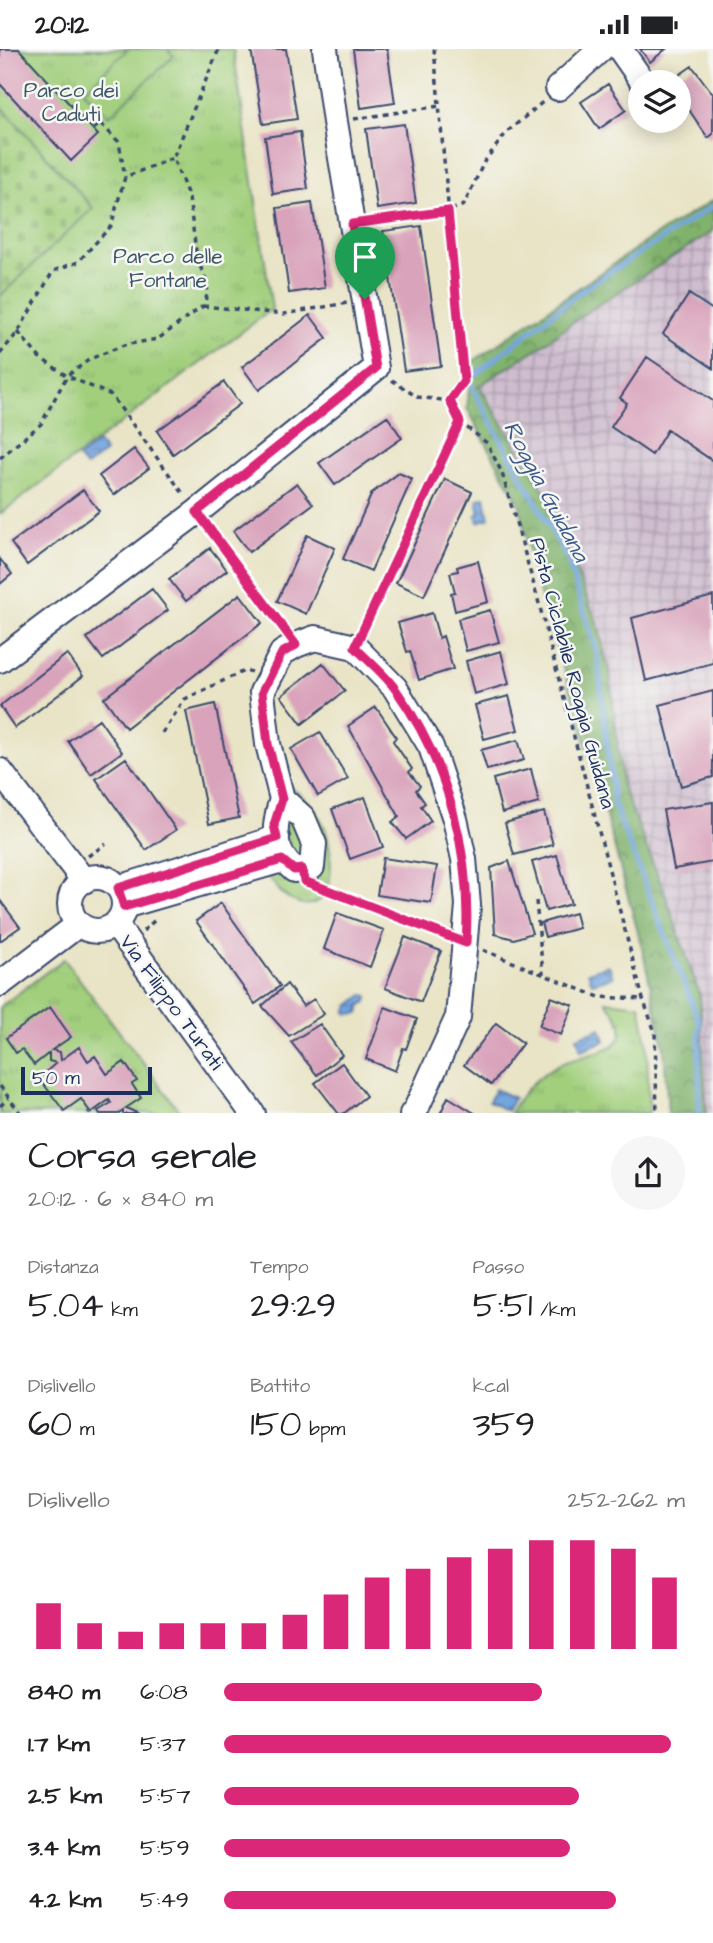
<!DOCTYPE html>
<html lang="it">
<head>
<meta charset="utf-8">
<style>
	body { margin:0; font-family:"Architects Daughter",sans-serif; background:#f6f6f6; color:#202124; height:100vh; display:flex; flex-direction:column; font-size:26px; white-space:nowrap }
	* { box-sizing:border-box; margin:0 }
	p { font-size:23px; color:#757577 }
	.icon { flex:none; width:38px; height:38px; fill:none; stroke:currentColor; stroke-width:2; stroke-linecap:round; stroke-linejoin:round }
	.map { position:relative; height:1064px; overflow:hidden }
	.sheet { display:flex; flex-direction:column; background:#fff; flex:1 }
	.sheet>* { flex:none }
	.fabs { position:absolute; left:628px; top:21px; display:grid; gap:14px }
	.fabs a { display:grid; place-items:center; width:63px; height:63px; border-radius:50%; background:#fff; box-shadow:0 4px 18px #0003; font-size:35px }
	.scale { position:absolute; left:21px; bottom:18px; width:131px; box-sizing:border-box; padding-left:7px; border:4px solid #1b2f5e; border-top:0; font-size:19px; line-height:24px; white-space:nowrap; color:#1b2f5e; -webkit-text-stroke:5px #f6f6f2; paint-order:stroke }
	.pin { position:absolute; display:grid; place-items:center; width:60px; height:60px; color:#fff; margin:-72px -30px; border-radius:50% 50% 50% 0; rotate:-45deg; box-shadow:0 0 7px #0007 }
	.pin .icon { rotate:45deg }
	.round { display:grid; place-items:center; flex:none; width:74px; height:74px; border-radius:37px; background:#f6f6f6 }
	.summary { display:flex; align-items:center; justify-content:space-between; height:119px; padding:0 28px }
	h1 { font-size:38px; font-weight:600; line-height:52px }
	.stats { display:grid; grid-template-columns:repeat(3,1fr); gap:10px; height:119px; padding:7px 28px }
	.stats div { display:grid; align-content:center }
	.stats b { font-size:35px; font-weight:600 }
	.stats small { font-size:19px; font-weight:400 }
	.stats p { font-size:19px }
	.chart { height:196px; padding:14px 28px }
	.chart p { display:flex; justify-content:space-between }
	.chart svg { width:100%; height:126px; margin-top:7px; stroke:#db2777; stroke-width:6 }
	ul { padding:0 28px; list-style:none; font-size:23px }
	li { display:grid; grid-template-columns:112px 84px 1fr; align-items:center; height:52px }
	li i { height:18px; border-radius:9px; background:#db2777 }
	.status { display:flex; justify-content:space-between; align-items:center; height:49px; padding:0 35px; background:#fff; direction:ltr }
	.status svg { height:19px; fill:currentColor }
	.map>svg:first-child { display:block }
	.industrial { fill:url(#industrial-grid) }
	.grass { fill:url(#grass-tufts); stroke:#5e7f6d; stroke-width:2 }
	.forest { fill:url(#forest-crowns); stroke:#4e7065; stroke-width:2 }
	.cemetery { fill:url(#cemetery-stones); stroke:#5e7f6d; stroke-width:2 }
	.pitch { fill:#a1cf7c; stroke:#5e7f6d; stroke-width:2 }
	.water { fill:url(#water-waves); stroke:#476a9e; stroke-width:2 }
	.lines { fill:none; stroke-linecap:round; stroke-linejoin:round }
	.stream { stroke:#73a5de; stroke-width:5 }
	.building { fill:#d9a3bb }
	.minor-casing { stroke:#3a4a6e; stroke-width:28 }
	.path { stroke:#3a4a6e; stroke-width:3.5; stroke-dasharray:5 5; stroke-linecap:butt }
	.minor { stroke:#fff; stroke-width:24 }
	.route-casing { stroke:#fff; stroke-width:14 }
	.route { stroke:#db2777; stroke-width:9 }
	.labels { text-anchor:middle; stroke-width:5; stroke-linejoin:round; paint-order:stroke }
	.park-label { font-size:21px; fill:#3c5766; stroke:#f6f6f2 }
	.street-label { font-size:21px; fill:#1b2f5e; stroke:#f6f6f2 }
	.water-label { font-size:23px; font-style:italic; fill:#3a588b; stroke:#f6f6f2 }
</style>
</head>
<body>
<div class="status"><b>20:12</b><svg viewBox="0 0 49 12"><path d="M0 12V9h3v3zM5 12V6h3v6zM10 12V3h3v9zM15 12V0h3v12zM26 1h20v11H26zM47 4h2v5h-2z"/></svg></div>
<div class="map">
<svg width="713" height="1065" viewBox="0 0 713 1065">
	<defs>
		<pattern id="industrial-grid" width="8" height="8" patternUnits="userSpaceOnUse" patternTransform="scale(1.75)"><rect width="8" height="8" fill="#cfbdcf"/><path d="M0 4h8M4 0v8" fill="none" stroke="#a79aab"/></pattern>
		<pattern id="grass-tufts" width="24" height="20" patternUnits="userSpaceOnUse" patternTransform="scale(1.75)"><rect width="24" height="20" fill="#a1cf7c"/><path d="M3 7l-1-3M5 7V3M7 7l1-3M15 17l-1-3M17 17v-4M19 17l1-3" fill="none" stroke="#8ab26e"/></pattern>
		<pattern id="forest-crowns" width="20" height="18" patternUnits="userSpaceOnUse" patternTransform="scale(1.75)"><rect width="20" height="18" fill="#80b26c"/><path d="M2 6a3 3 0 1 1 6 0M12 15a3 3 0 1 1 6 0" fill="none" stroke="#68915c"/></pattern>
		<pattern id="cemetery-stones" width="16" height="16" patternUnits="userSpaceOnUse" patternTransform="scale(1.75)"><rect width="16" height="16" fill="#a1cf7c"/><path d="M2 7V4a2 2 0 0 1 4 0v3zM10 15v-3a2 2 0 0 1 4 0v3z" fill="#8ab26e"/></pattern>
		<pattern id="water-waves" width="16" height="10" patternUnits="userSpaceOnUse" patternTransform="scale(1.75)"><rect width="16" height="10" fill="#73a5de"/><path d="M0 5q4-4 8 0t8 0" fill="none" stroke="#5e87b7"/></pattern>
	</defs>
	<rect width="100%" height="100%" fill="#f6f6f2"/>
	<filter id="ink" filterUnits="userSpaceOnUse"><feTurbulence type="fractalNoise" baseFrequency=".0143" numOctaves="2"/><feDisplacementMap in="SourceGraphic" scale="14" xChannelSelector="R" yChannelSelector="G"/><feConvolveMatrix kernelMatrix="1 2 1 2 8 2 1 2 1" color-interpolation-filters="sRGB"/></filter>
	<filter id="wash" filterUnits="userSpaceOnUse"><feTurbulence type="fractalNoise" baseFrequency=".00686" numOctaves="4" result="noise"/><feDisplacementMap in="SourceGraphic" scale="28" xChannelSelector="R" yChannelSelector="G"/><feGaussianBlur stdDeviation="1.57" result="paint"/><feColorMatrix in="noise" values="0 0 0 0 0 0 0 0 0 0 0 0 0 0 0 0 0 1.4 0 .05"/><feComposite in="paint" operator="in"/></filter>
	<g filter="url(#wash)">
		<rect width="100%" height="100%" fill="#e9e4c6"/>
		<path class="industrial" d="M713,182v882h-7l-6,-117 -35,-102 -43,-109 -12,-110 -12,-50 -55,-136 -64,-103 62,-40 40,-30z"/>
		<path class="grass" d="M0,0h233l39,260 -272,205v-218l92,-88 -92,-103z
			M290,738c37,22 45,59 39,100l-21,-8z
			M283,768l8,2 14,33 -2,4 -10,4z
			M265,818l34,11 2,8 24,9c-21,25 -53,-5 -60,-28z
			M64,910l117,154 -181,1v-107z
			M606,952l34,4 7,38 2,70h-139c12,-21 28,-38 50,-49 16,-8 57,-11 61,-29 3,-13 -8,-24 -15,-34z"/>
		<path class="forest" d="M713,151v31l-132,85 -40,30 -62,40 64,103 55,136 12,50 12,110 43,109 35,102 6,117 -38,1 -4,-66 -22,-101 -66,-239 -43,-136 -13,-67 -53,-97 5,-46 176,-122z"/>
		<path class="cemetery" d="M0,56l93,103 -93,88z"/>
		<path class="pitch" d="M128,0h39l7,7 -65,60 -25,-25z"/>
		<path class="water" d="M98,394l7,9 -19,15 -8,-9z
			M485,448l4,21 -11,4 -2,-7 4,-2 -3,-13z
			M609,916l4,12 -21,6 -4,-11z
			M363,946l5,1 -1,6 -6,3 -2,8 -11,1 -2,-2 3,-6z
			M601,979l4,13 -24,9 -4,-13z
			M495,1040l19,9 -7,13 -18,-10z"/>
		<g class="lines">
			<path class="stream" d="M699,1065v-93l-85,-216 -17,-152 -30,-95 -99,-178 116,-91 129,-83"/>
		</g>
		<g id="blocks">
			<path class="building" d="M0,0h19l79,86 -27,26 -71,-77z
				M251,0h35l11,70 -34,5z
				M353,0h34l8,54 -34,5z
				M640,0h26l-16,13z
				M692,17l21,28v40l-5,4 -29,-43v-13h-10z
				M608,35l18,26 -27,19 -18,-27z
				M404,75l12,79 -39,6 -11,-80z
				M300,83l8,57 -35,5 -8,-57z
				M312,154l13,85 -36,5 -12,-85z
				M421,177l20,140 -37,5 -21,-140z
				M689,245l24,16v58l-50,-34z
				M310,266l17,23 -68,52 -17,-23z
				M647,308l66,44v60l-46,-31 -15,25 -41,-28 16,-24 -7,-5z
				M224,333l16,22 -67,50 -16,-23z
				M387,367l15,22 -67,47 -16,-22z
				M134,400l15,19 -35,27 -15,-19z
				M399,424l13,6 -41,92 -28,-12 29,-66z
				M445,430l27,13 -48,104 -28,-13z
				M297,434l16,21 -64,48 -16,-21z
				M83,441l16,21 -72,54 -16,-22z
				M307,486l28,13 -29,66 -29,-13z
				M210,499l17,22 -41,31 -17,-22z
				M0,510l12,15 -12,10z
				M478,512l10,41 -33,9 -4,-18 4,-1 -5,-19 8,-2 -1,-4z
				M152,540l16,21 -65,49 -16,-21z
				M240,545l22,29 -136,105 -22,-30z
				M713,547v67l-67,18 -14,-63z
				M490,561l9,32 -33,9 -8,-32z
				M432,564l7,25 4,-2 10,33 -34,11 -9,-29 -3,1 -9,-29z
				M501,602l8,33 -35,10 -8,-33z
				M67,605l16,22 -68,52 -15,-22z
				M323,614l22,28 -43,33 -21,-28z
				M713,642v86l-32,9 -21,-81z
				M509,647l9,34 -34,9 -9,-34z
				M215,655l24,114 -30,6 -23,-113z
				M376,658l20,30 -3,4 19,28 -3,3 11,14 -4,4 9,13 -4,3 10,15 -25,18 -14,-17 7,-6 -51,-90z
				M99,670l23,33 -31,22 -23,-33z
				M320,683l28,47 -30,17 -27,-47z
				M518,691l6,20 -37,10 -6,-20z
				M126,709l50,72 -30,20 -50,-71z
				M531,720l8,34 -37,10 -9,-34z
				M365,748l18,50 -33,12 -18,-50z
				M713,753v60l-39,7 -11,-59z
				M544,763l9,33 -39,10 -9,-32z
				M557,806l14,49 -25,7 -14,-49z
				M383,809l54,8 -6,37 -54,-8z
				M509,812l23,72 -18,6 -19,-5 -4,-66z
				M0,851l20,27 -20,14z
				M221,854l59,83 -25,18 -59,-83z
				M337,864l47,17 -14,37 -46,-18z
				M575,864l4,15 -34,9 -4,-14z
				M405,888l36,14 -20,51 -36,-14z
				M287,935l16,22 11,-7 10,15 -35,22 -27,-30z
				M551,948l22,8 -12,30 -22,-9z
				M50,958l21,30 -19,13 8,2 1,8 18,-13 9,14 7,-5 12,18 17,-12 13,19 -5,3 9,14 -15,10 13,6h-16v-3l-4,3h-19l-2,-3 13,-8 -2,-3 -18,13 -10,-14 -17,12 -25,-33 17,-15 -7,-2v-8l-15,12 -12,-16 -6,4 -10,-15z
				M385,958l32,12 -11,30 -3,-1 -8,23 -29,-12z
				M496,974l27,20 -32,42 -27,-20z
				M320,975l22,31 -25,20 -26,-33z
				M342,1014l24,33 -23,18h-4l-24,-31z
				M448,1048l28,17h-36z"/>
		</g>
	</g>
	<g filter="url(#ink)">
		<use href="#blocks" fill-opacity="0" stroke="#3a4a6e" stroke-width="2"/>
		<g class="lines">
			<g class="minor-casing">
				<path id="minor" d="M620,0l23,33
					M558,39l43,-39
					M0,611l197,-148 179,-144 -41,-246 -10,-73
					M0,722l84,110
					M282,750l-14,-55 -6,-52 20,-39 14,-8 19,-7 40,9 40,41 36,59 24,72 9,40 4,46 -10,112 -42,92 -4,5
					M282,750l21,19 11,26 -2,23 -18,3c-23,-21 -21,-43 -12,-71z
					M70 855a27 27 0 1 1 54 0a27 27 0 1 1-54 0Z
					M119,839l158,-50
					M124,857l158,-46
					M115,875l138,190
					M0,935l79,-60"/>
			</g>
			<path class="path" d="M434,0l30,332 -14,20 10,21 27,21 15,30 35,123 106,403 12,33 2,82
				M354,70l85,-13
				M94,80l6,-6 19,19 6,35
				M372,172l76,-10 16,-6 20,-43 23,-30 37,-31
				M203,257l81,8 63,-11
				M18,283l21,25 28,19 44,19 74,101
				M0,305l18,-22 35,-61 25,-9 33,-36 14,-49 48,-19
				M392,331l25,17 33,4
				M0,409l41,-34 26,-48 23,-17 34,-14 34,-6 45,-33 5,-13 -2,-13 -9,-21 -8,-61 -16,-40 46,-109
				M209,479l74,100
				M363,581l97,-208
				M162,684l23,-34 61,-29 5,2
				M88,807l18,-12
				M316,838l130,50
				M536,852l7,73
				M143,882l12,-11
				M483,901l116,47 44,2
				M0,1037l21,28
				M0,1057l9,-8
				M88,1065l1,-1"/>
			<use href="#minor" class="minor"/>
		</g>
	</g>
	<g class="lines" filter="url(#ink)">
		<g class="route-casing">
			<path id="route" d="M448,162l16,170 -14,20 10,21 -105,225c13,14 30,27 41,43 52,73 76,163 70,253l-162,-62 -2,-12 -8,1 -12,-10 -158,47 -6,-19 159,-50 -3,-13 8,-26 -14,-55 -6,-52 20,-39 14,-8 -99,-133 179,-144 -24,-144z"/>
		</g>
		<use href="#route" class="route"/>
	</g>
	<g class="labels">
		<g class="park-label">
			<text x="71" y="48">Parco dei<tspan x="71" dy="24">Caduti</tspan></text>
			<text x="168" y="214">Parco delle<tspan x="168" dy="24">Fontane</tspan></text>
		</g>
		<g class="street-label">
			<text transform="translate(573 624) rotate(75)" y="7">Pista Ciclabile Roggia Guidana</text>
			<text transform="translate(172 953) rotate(54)" y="7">Via Filippo Turati</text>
		</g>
		<g class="water-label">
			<text transform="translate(547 442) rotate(62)" y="8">Roggia Guidana</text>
		</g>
	</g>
</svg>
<div class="fabs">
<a><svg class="icon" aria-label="layers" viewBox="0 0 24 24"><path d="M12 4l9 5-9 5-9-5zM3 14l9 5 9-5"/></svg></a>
</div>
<div class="scale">50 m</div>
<div class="pin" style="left:365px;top:250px;background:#1e9e55"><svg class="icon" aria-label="arrive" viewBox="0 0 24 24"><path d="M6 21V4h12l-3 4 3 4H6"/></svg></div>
</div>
<section class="sheet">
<div class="summary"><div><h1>Corsa serale</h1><p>20:12 · 6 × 840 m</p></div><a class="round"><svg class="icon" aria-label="share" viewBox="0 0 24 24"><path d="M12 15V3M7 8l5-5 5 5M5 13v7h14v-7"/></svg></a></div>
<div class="stats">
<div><p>Distanza</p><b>5.04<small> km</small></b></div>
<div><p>Tempo</p><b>29:29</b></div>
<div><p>Passo</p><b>5:51<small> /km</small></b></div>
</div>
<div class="stats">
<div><p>Dislivello</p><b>60<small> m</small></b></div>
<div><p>Battito</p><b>150<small> bpm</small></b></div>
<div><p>kcal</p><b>359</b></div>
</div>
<div class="chart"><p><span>Dislivello</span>252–262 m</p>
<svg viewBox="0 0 160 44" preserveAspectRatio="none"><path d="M5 44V28M15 44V35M25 44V38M35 44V35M45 44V35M55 44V35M65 44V32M75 44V25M85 44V19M95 44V16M105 44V12M115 44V9M125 44V6M135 44V6M145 44V9M155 44V19"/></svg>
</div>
<ul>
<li><b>840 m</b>6:08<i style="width:69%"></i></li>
<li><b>1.7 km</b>5:37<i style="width:97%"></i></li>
<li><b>2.5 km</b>5:57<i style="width:77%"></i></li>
<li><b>3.4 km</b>5:59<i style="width:75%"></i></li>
<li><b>4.2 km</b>5:49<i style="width:85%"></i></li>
</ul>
</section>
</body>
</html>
